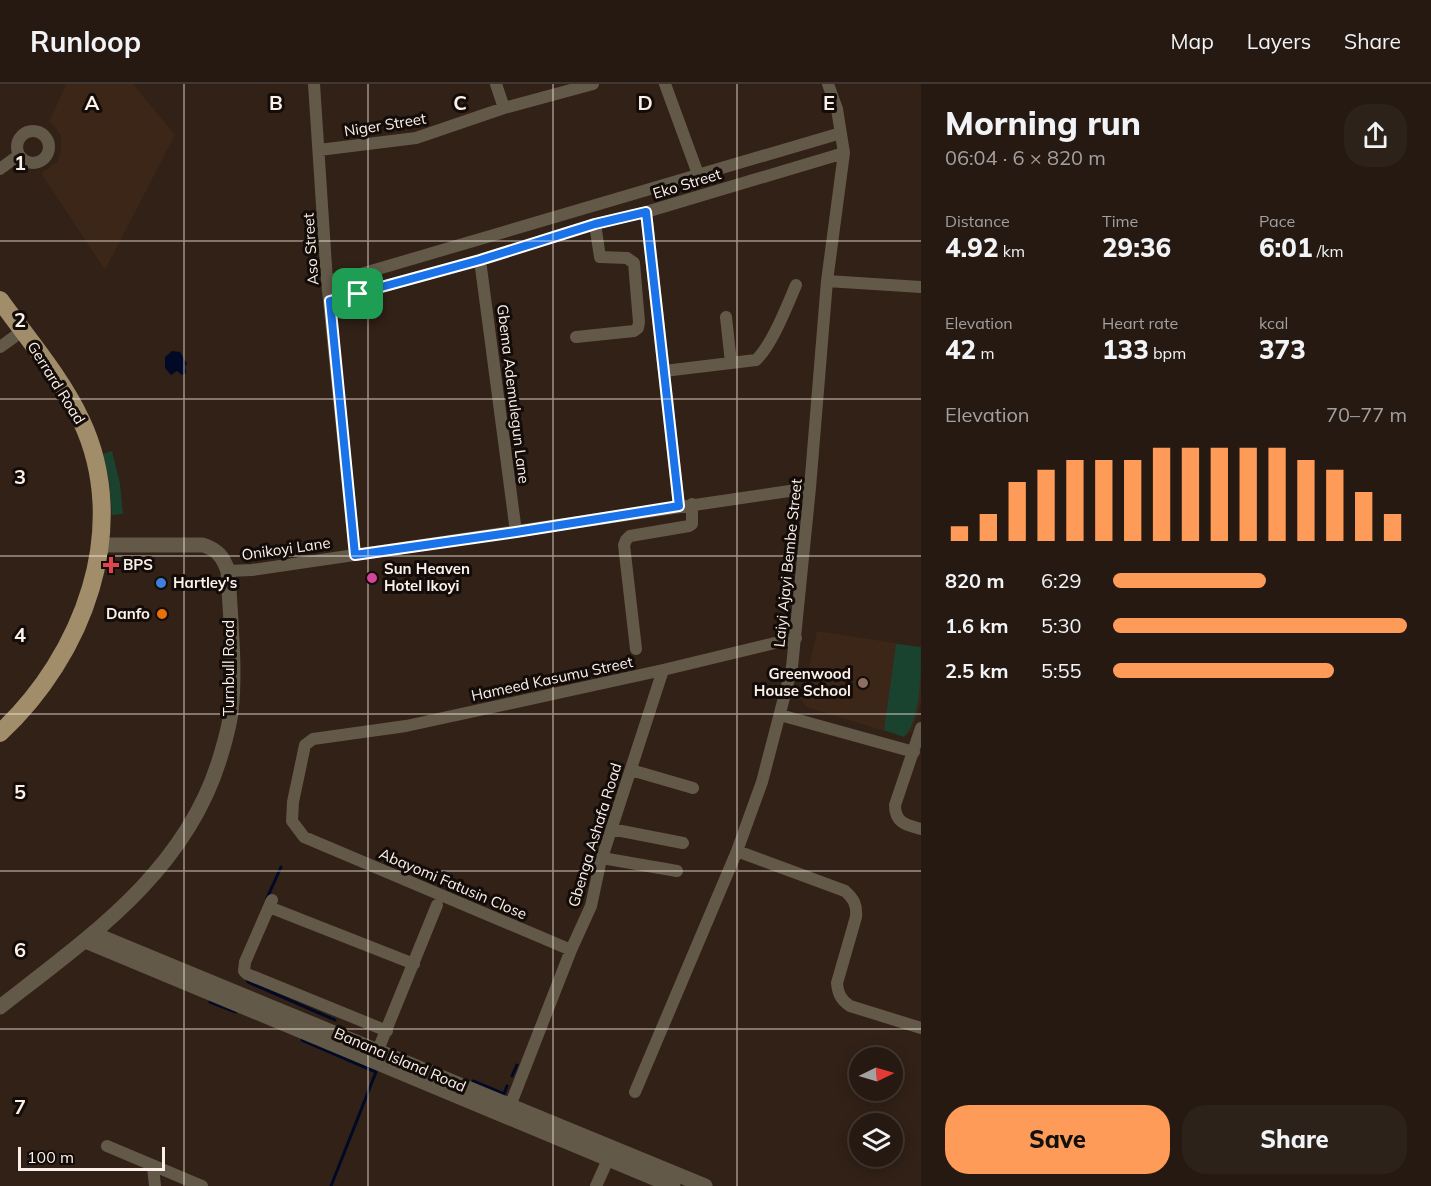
<!DOCTYPE html>
<html lang="en">
<head>
<meta charset="utf-8">
<style>
	body { margin:0; font-family:Mulish,sans-serif; background:#2d221a; color:#f1f3f6; height:100vh; display:flex; flex-direction:column; font-size:22px; white-space:nowrap }
	* { box-sizing:border-box; margin:0 }
	p { font-size:20px; color:#a3a09f }
	.icon { flex:none; width:33px; height:33px; fill:none; stroke:currentColor; stroke-width:2; stroke-linecap:round; stroke-linejoin:round }
	.map { position:relative; flex:1; overflow:hidden }
	.drawer { display:flex; flex-direction:column; background:#251911; width:510px }
	.drawer>* { flex:none }
	.needle { width:39px; rotate:85deg }
	.controls { position:absolute; left:849px; top:963px; display:grid; gap:12px }
	.controls a { display:grid; place-items:center; width:54px; height:54px; border-radius:50%; background:#251911; box-shadow:0 3px 15px #0003,0 0 0 2px #423831; font-size:30px }
	.scale { position:absolute; left:18px; bottom:15px; width:147px; box-sizing:border-box; padding-left:6px; border:3px solid #fcf1ea; border-top:0; font-size:16px; line-height:21px; white-space:nowrap; color:#fcf1ea; -webkit-text-stroke:4px #130c08; paint-order:stroke }
	.pin { position:absolute; display:grid; place-items:center; width:51px; height:51px; color:#fff; margin:-26px; border-radius:12px; box-shadow:0 3px 9px #0006 }
	.round { display:grid; place-items:center; flex:none; width:63px; height:63px; border-radius:24px; background:#2d221a }
	.headline { display:flex; align-items:center; justify-content:space-between; height:102px; padding:0 24px }
	h1 { font-size:33px; font-weight:800; line-height:45px }
	.stats { display:grid; grid-template-columns:repeat(3,1fr); gap:9px; height:102px; padding:6px 24px }
	.stats div { display:grid; align-content:center }
	.stats b { font-size:26px; font-weight:800 }
	.stats small { font-size:16px; font-weight:400 }
	.stats p { font-size:16px }
	.chart { height:168px; padding:12px 24px }
	.chart p { display:flex; justify-content:space-between }
	.chart svg { width:100%; height:108px; margin-top:6px; stroke:#fe9b58; stroke-width:6 }
	.button { display:flex; gap:12px; margin-top:auto; padding:12px 24px }
	.button a { flex:1; height:69px; border-radius:24px; background:#fe9b58; color:#111; font-size:24px; font-weight:800; line-height:69px; text-align:center }
	.button a+a { background:#2d221a; color:#f1f3f6 }
	ul { padding:0 24px; list-style:none; font-size:20px }
	li { display:grid; grid-template-columns:96px 72px 1fr; align-items:center; height:45px }
	li i { height:15px; border-radius:8px; background:#fe9b58 }
	header { display:flex; align-items:center; gap:36px; box-sizing:border-box; height:84px; padding:0 30px; background:#251911; border-bottom:2px solid #423831 }
	header strong { font-size:28px }
	nav { display:flex; gap:33px; margin-inline-start:auto; font-size:21px }
	main { display:flex; flex:1; min-height:0 }
	.map>svg:first-child { display:block }
	.built { fill:#3c2618 }
	.green { fill:#19422f }
	.water { fill:#000925 }
	.lines { fill:none; stroke-linecap:round; stroke-linejoin:round }
	.stream { stroke:#000925; stroke-width:3 }
	.minor { stroke:#635949; stroke-width:12 }
	.tertiary { stroke:#635949; stroke-width:15 }
	.primary { stroke:#a18d6a; stroke-width:18 }
	.route-casing { stroke:#fff; stroke-width:12 }
	.route { stroke:#1a73e8; stroke-width:8 }
	.grid { fill:none; stroke:#fcf1ea; stroke-width:1.5; stroke-opacity:0.55 }
	.health-dot { fill:#e0444e; stroke:#130c08; stroke-width:2 }
	.hotel-dot { fill:#d1479c; stroke:#130c08; stroke-width:2 }
	.shop-dot { fill:#3f7fe0; stroke:#130c08; stroke-width:2 }
	.food-dot { fill:#e8710a; stroke:#130c08; stroke-width:2 }
	.education-dot { fill:#8d6e63; stroke:#130c08; stroke-width:2 }
	.labels { text-anchor:middle; stroke-width:6; stroke-linejoin:round; paint-order:stroke }
	.street-label { font-size:15px; fill:#fcf1ea; stroke:#130c08 }
	.poi-label { font-size:15px; font-weight:bold; fill:#fcf1ea; stroke:#130c08; text-anchor:start }
	.grid-label { font-size:20px; text-anchor:middle; font-weight:bold; fill:#fcf1ea; stroke:#130c08; stroke-width:6; stroke-linejoin:round; paint-order:stroke }
</style>
</head>
<body>
<header>
<strong>Runloop</strong>
<nav><a>Map</a><a>Layers</a><a>Share</a></nav>
</header>
<main>
<div class="map">
<svg width="921" height="1102" viewBox="0 0 921 1102">
	<rect width="100%" height="100%" fill="#312117"/>
	<path class="built" d="M66,0h67l42,51 -70,135 -64,-97 16,-11 4,-10v-15l-5,-9 -7,-6z
		M817,547l104,16v55l-9,29 -8,6 -98,-30 -6,-9 9,-30z"/>
	<path class="green" d="M112,367l8,33 3,30 -11,1 -3,-35 -6,-26z
		M896,560l25,3c0,26 0,73 -17,90l-20,-7z"/>
	<path class="water" d="M172,267l8,1 7,12 -2,2 1,7 -4,2 -5,-4 -6,4 -6,-7v-11z"/>
	<g class="lines">
		<path class="stream" d="M267,814l14,-31
			M247,895l1,3 87,38
			M210,918l26,10
			M302,956l74,32 -45,114
			M512,992l5,-11
			M473,997l31,13 3,-8"/>
		<path class="minor" d="M314,0l13,197 28,274
			M496,0l8,24
			M665,0l33,90
			M17 63a16 16 0 1 1 32 0a16 16 0 1 1-32 0Z
			M319,66l97,-12 88,-30 89,-24
			M0,85l19,-14
			M646,128l33,294
			M480,176l36,272
			M327,197l27,-5 487,-143
			M827,197l94,6
			M330,217l150,-41 115,-36 51,-12 198,-59
			M726,233l5,46
			M576,253l58,-6 4,-3 1,-6 -5,-59 -7,-5 -27,-1 -5,-33
			M0,263l14,-10
			M664,287l92,-11c16,-15 31,-54 40,-75
			M228,487l24,-1 558,-82
			M636,565l-12,-104 2,-5 4,-4 59,-10 3,-2v-20
			M780,631l134,37
			M921,644l-26,77c0,18 11,20 26,24
			M631,686l62,18
			M611,745l72,14
			M737,767l108,40c9,8 12,14 11,26l-19,66c1,11 4,17 13,23l71,22
			M602,774l75,13
			M272,816l-27,62 -1,9 3,3 140,57
			M269,823l145,57
			M571,866l-267,-113 -12,-16 1,-19 12,-57 8,-6 93,-13 257,-56 133,-32
			M378,966l59,-145
			M635,1008l102,-241 25,-69 30,-115 18,-179 17,-207 17,-128 -7,-44 -9,-25
			M510,1022l61,-156 20,-44 9,-42 63,-194
			M107,1062l95,40
			M153,1083l2,19
			M596,1102l15,-33"/>
		<path class="tertiary" d="M94,850l611,252
			M88,858l585,244
			M0,923c88,-69 184,-134 219,-246 5,-16 10,-32 12,-49 5,-44 -1,-96 -3,-141 -5,-14 -10,-21 -25,-26h-103"/>
		<path class="primary" d="M0,216c27,38 61,77 81,120 51,108 2,236 -81,313"/>
	</g>
	<g class="lines">
		<g class="route-casing">
			<path id="route" d="M646,128l33,294 -163,26 -161,23 -25,-254 150,-41 115,-36z"/>
		</g>
		<use href="#route" class="route"/>
	</g>
	<path class="grid" d="M184,0v1102M368,0v1102M553,0v1102M737,0v1102M0,157h921M0,315h921M0,472h921M0,630h921M0,787h921M0,945h921"/>
	<path class="health-dot" d="M108 472h6v6h6v6h-6v6h-6v-6h-6v-6h6z"/>
	<circle class="hotel-dot" cx="372" cy="494" r="6"/>
	<circle class="shop-dot" cx="161" cy="499" r="6"/>
	<circle class="food-dot" cx="162" cy="530" r="6"/>
	<circle class="education-dot" cx="863" cy="599" r="6"/>
	<g class="labels">
		<g class="street-label">
			<text transform="translate(385 41) rotate(-9)" y="5">Niger Street</text>
			<text transform="translate(687 100) rotate(-17)" y="5">Eko Street</text>
			<text transform="translate(311 165) rotate(-94)" y="5">Aso Street</text>
			<text transform="translate(56 299) rotate(58)" y="5">Gerrard Road</text>
			<text transform="translate(513 310) rotate(83)" y="5">Gbema Ademulegun Lane</text>
			<text transform="translate(286 465) rotate(-8)" y="5">Onikoyi Lane</text>
			<text transform="translate(788 479) rotate(-84)" y="5">Laiyi Ajayi Bembe Street</text>
			<text transform="translate(229 584) rotate(-90)" y="5">Turnbull Road</text>
			<text transform="translate(552 595) rotate(-12)" y="5">Hameed Kasumu Street</text>
			<text transform="translate(595 751) rotate(-73)" y="5">Gbenga Ashafa Road</text>
			<text transform="translate(453 800) rotate(23)" y="5">Abayomi Fatusin Close</text>
			<text transform="translate(400 976) rotate(23)" y="5">Banana Island Road</text>
		</g>
		<g class="poi-label">
			<text x="123" y="486">BPS</text>
			<text x="384" y="490">Sun Heaven<tspan x="384" dy="17">Hotel Ikoyi</tspan></text>
			<text x="173" y="504">Hartley's</text>
			<text x="150" y="535" text-anchor="end">Danfo</text>
			<text x="851" y="595" text-anchor="end">Greenwood<tspan x="851" dy="17">House School</tspan></text>
		</g>
	</g>
	<g class="grid-label">
		<text x="92" y="26">A</text>
		<text x="276" y="26">B</text>
		<text x="460" y="26">C</text>
		<text x="645" y="26">D</text>
		<text x="829" y="26">E</text>
		<text x="20" y="86">1</text>
		<text x="20" y="243">2</text>
		<text x="20" y="400">3</text>
		<text x="20" y="558">4</text>
		<text x="20" y="715">5</text>
		<text x="20" y="873">6</text>
		<text x="20" y="1030">7</text>
	</g>
</svg>
<div class="controls">
<a><svg class="needle" viewBox="-14 -14 28 28"><path d="M0-13l5 13h-10z" fill="#e53935"/><path d="M0 13l5-13h-10z" fill="#a3a09f"/></svg></a>
<a><svg class="icon" aria-label="layers" viewBox="0 0 24 24"><path d="M12 4l9 5-9 5-9-5zM3 14l9 5 9-5"/></svg></a>
</div>
<div class="scale">100 m</div>
<div class="pin" style="left:358px;top:210px;background:#1e9e55"><svg class="icon" aria-label="arrive" viewBox="0 0 24 24"><path d="M6 21V4h12l-3 4 3 4H6"/></svg></div>
</div>
<section class="drawer">
<div class="headline"><div><h1>Morning run</h1><p>06:04 · 6 × 820 m</p></div><a class="round"><svg class="icon" aria-label="share" viewBox="0 0 24 24"><path d="M12 15V3M7 8l5-5 5 5M5 13v7h14v-7"/></svg></a></div>
<div class="stats">
<div><p>Distance</p><b>4.92<small> km</small></b></div>
<div><p>Time</p><b>29:36</b></div>
<div><p>Pace</p><b>6:01<small> /km</small></b></div>
</div>
<div class="stats">
<div><p>Elevation</p><b>42<small> m</small></b></div>
<div><p>Heart rate</p><b>133<small> bpm</small></b></div>
<div><p>kcal</p><b>373</b></div>
</div>
<div class="chart"><p><span>Elevation</span>70–77 m</p>
<svg viewBox="0 0 160 44" preserveAspectRatio="none"><path d="M5 44V38M15 44V33M25 44V20M35 44V15M45 44V11M55 44V11M65 44V11M75 44V6M85 44V6M95 44V6M105 44V6M115 44V6M125 44V11M135 44V15M145 44V24M155 44V33"/></svg>
</div>
<ul>
<li><b>820 m</b>6:29<i style="width:52%"></i></li>
<li><b>1.6 km</b>5:30<i style="width:100%"></i></li>
<li><b>2.5 km</b>5:55<i style="width:75%"></i></li>
</ul>
<div class="button"><a>Save</a><a>Share</a></div>
</section>
</main>
</body>
</html>
